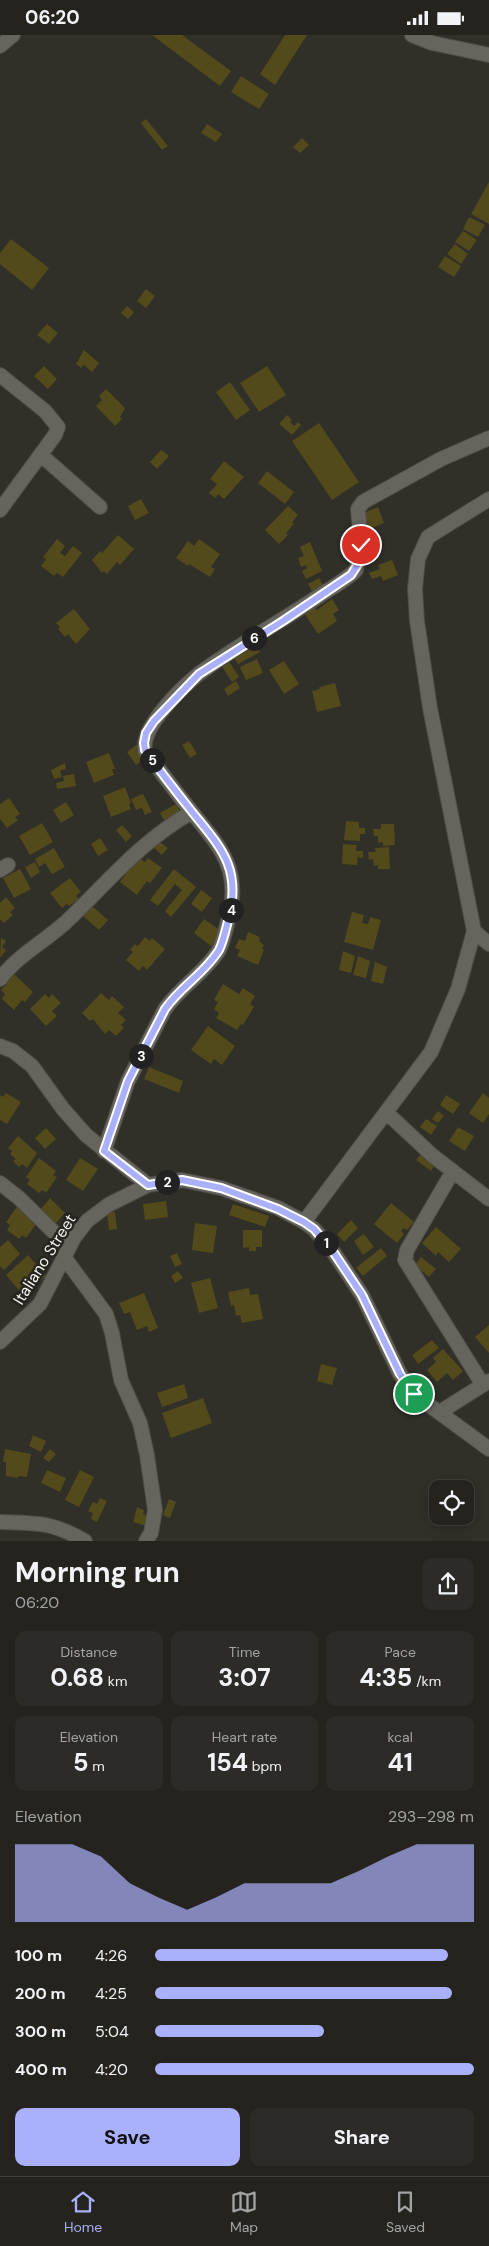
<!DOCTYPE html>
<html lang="en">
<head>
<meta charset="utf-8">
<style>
	body { margin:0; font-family:"DM Sans",sans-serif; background:#2c2b27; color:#f1f3f6; height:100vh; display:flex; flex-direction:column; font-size:19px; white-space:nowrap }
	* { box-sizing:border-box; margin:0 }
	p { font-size:16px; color:#a3a4a4 }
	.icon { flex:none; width:28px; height:28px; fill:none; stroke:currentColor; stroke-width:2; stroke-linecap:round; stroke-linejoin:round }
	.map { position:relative; height:1506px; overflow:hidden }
	.drawer { display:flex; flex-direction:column; background:#24231e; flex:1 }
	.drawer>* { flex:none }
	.controls { position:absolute; left:429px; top:1445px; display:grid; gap:10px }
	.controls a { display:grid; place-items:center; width:45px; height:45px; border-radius:10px; background:#24231e; box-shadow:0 2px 12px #0003,0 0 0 1px #41403c; font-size:25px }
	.pin { position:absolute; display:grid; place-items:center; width:42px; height:42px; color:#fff; margin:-21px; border:2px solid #fff; border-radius:50%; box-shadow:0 1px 5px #0007 }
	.km { position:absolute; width:25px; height:25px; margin:-12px; border-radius:50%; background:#222; color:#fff; font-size:14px; line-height:25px; text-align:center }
	.round { display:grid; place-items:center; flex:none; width:52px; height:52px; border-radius:10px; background:#2c2b27 }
	.summary { display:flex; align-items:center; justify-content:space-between; height:85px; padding:0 15px }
	h1 { font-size:28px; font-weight:700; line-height:38px }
	.metrics { display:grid; grid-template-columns:repeat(3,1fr); gap:8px; height:85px; padding:5px 15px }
	.metrics div { display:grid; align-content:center; border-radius:10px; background:#2c2b27; text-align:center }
	.metrics b { font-size:25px; font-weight:700 }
	.metrics small { font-size:14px; font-weight:400 }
	.metrics p { font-size:14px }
	.chart { height:140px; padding:10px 15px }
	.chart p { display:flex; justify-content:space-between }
	.chart svg { width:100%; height:90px; margin-top:5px; fill:#aab0fb; opacity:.7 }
	.primary-button { display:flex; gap:10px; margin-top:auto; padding:10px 15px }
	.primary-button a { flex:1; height:58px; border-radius:10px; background:#aab0fb; color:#111; font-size:20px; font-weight:700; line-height:58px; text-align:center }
	.primary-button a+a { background:#2c2b27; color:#f1f3f6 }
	ul { padding:0 15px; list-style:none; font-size:16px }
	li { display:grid; grid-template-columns:80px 60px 1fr; align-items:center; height:38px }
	li i { height:12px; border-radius:6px; background:#aab0fb }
	.status { display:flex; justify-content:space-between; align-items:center; height:35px; padding:0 25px; background:#24231e; direction:ltr }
	.status svg { height:14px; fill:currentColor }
	.tabs { display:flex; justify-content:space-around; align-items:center; height:70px; border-top:1px solid #41403c; background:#24231e; font-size:14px; color:#a3a4a4 }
	.tabs a { display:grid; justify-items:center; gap:2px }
	.tabs .active { color:#aab0fb }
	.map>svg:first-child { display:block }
	.building { fill:#524a1b }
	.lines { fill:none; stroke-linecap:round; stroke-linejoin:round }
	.street-casing { stroke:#4d4c47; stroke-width:16 }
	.street { stroke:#65645d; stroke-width:14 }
	.route-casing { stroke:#fff; stroke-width:10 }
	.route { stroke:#aab0fb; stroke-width:6 }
	.labels { text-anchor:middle; stroke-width:5; stroke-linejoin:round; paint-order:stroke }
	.street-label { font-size:16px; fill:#f5f4f0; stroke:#26251f }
</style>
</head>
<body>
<div class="status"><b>06:20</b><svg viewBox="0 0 49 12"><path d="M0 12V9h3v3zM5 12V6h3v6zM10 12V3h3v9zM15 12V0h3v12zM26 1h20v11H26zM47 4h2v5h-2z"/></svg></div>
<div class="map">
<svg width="489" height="1506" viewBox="0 0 489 1506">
	<rect width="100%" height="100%" fill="#302f28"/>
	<path class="building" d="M152,0h30l49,36 -11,15z
		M285,0h22l-32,50 -15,-11z
		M241,41l28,18 -10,15 -28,-17z
		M146,84l22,27 -6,4 -21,-27z
		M207,89l15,10 -6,8 -15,-9z
		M302,103l7,7 -9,8 -7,-6z
		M489,147v42l-18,-10z
		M469,182l16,8 -7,12 -15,-8z
		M463,196l14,9 -8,11 -14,-9z
		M11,204l38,29 -17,22 -32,-26v-11z
		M455,209l13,10 -7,10 -14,-10z
		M445,221l16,10 -7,11 -16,-10z
		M146,254l9,7 -9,12 -9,-7z
		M127,271l7,6 -6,7 -7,-6z
		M47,289l11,9 -9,11 -12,-9z
		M84,315l15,13 -7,9 -8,-7 -3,3 -5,-4z
		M44,331l13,13 -9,10 -14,-13z
		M267,331l19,29 -27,17 -19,-29z
		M230,347l20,28 -14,10 -20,-28z
		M106,354l19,19 -5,9 2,2 -7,7 -19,-20 6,-6 -3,-4z
		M287,380l5,5 -2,2 4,4 4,-4 3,3 -9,10 -13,-11z
		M319,388l40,59 -27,18 -40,-59z
		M161,415l8,6 -12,13 -7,-7z
		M224,426l20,16 -20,22 -6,-5 -3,4 -6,-5 8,-9 -7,-5z
		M267,436l27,21 -9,12 -27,-21z
		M141,464l8,14 -14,7 -7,-14z
		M288,471l10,9 -6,7 2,2 -8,9 2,2 -9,9 -14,-14z
		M378,472l6,16 -17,7 -6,-16z
		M118,500l16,14 -14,16 -3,-3 -10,12 -3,-3 -2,2 -10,-13 8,-9 2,2z
		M57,504l8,7 -5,7 5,3 8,-10 9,7 -19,24 -6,-4 -3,3 -13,-10 5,-7 -3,-2z
		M199,504l21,15 -9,13 4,2 -5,8 -21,-13 -1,2 -12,-8 12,-17 6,5z
		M310,507l12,29 -16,8 -4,-8 5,-3 -1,-3 -5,2 -3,-9 6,-2 -4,-9z
		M392,525l6,15 -15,6 -2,-5 -9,3 -3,-6 11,-4 -2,-4z
		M319,543l5,9 -11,6 -5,-9z
		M332,564l7,11 -6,4 4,7 -19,13 -14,-21 10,-7 3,4z
		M74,574l16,20 -14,15 -8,-10 -3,3 -7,-8 2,-2 -4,-4z
		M257,611l3,6 -22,12 -4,-6z
		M257,624l6,14 -17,7 -6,-13z
		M228,625l11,17 -7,5 -11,-17z
		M284,626l15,23 -15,10 -15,-24z
		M236,646l4,7 -12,8 -4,-7z
		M335,648l6,23 -24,6 -5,-21 8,-2 -1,-2z
		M189,706l8,13 -7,4 -8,-13z
		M139,708l9,13 -12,9 -9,-13z
		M109,718l6,16h-3l2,6 -20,8 -8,-21z
		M65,728l1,6 -6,2 2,6 -8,2 -3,-9z
		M74,739l2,12 -19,3 -1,-6 8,-2 -1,-5z
		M125,752l6,16 -2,1 2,5 -20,8 -8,-21z
		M143,759l9,18 -7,3 -3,-7 -6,2 -5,-11z
		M9,763l11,16 -5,3 3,3 -11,8 -7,-9v-15z
		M66,767l8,13 -13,8 -8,-13z
		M176,769l5,9 -16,9 -5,-9z
		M346,786l13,1v6h6v6h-5v7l-16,-1z
		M42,788l11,19 -23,13 -11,-19z
		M381,789h13l1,21 -12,1v-4l-5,1v-7h-4l-1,-7h8z
		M122,790l10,11 -6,6 -10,-12z
		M100,803l8,12 -10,6 -7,-12z
		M156,804l12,9 -6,7 -11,-10z
		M343,809l14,1 -1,6h7v7l-5,-1 -1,8 -15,-1z
		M389,812l1,22h-12v-4l-4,1 -1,-7 -4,1 -1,-8h8l-1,-4z
		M54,813l11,19 -13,7 -7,-11 -6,4 -4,-8z
		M138,822l7,5 3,-4 14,10 -12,15 -3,-2 -10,14 -17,-13z
		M35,827l5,10 -9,6 -6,-11z
		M20,834l11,20 -17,9 -11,-20z
		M174,834l22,18 -25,30 -6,-6 17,-21 -7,-6 -17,22 -8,-6z
		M70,843l11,14 -5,4 3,3 -10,7 -2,-2 -5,4 -12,-15z
		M201,855l11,8 -10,14 -11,-8z
		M6,862l9,11 -5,4 3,3 -9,8 -4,-4v-16z
		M92,871l16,14 -9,10 -16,-14z
		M352,877l12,3 -2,8 6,1 2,-7 11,3 -8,30 -29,-8z
		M204,884l17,12 -10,15 -17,-13z
		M248,897l12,5 -1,4 5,4 -2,4 2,1 -6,15 -21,-9 3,-6 -5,-2 4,-9 6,2z
		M145,902l5,4 2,-3 13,11 -18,21 -4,-4 -4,5 -13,-11 7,-8 -3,-2 5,-6 3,2z
		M1,903l5,3 -4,6 4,3 -6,8z
		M343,916l12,5 -4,17 -12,-3z
		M358,921l12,5 -4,17 -13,-3z
		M375,927l12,5 -4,17 -12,-3z
		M14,939l19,18 -8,10 -3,-2 -8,10 -12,-11 3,-5 -4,-4 5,-5 -3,-3z
		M223,949l16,10 4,-6 12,8 -5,8 4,3 -11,18 -2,-1 -4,6 -21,-12 3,-5 -5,-4 4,-7 -4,-2z
		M101,958l8,7 3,-4 12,11 -6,6 8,7 -5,5 3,3 -8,8 -7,-6 -4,4 -12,-15 -3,2 -8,-8z
		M45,959l4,4 3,-4 9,9 -9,8 5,5 -11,10 -16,-17z
		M208,991l27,20 -13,19 -8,-6 -3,5 -20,-14z
		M149,1032l34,14 -4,12 -35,-14z
		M6,1058l15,9 -14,22 -7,-4v-25l3,2z
		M483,1058l6,5v16l-6,9 -14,-10z
		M446,1060l14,9 -7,10 -13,-9z
		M438,1076l6,5 -6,7 -6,-4z
		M426,1084l11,7 -6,9 -11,-8z
		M458,1092l16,9 -9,15 -16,-10z
		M46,1093l10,11 -11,10 -10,-11z
		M18,1101l19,17 -10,15 -5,-4 -3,3 -6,-6 3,-2 -6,-5 2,-3 -4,-3z
		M422,1118l14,10 -5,8 -15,-11z
		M39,1123l17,13 -3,4 4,2 -11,16 -4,-3 -3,3 -12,-9 3,-4 -4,-3z
		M80,1123l18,11 -15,22 -17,-11z
		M50,1163l15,15 -11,12 -15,-14z
		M166,1166l2,16 -23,3 -2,-16z
		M391,1168l23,19 -7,8 -3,-2 -3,3 3,3 -7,9 -23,-19z
		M19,1169l18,19 -11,15 -4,-3 -3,4 -12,-9 3,-5 -4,-3z
		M233,1169l36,12 -4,11 -36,-12z
		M115,1177l2,17 -8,1 -2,-17z
		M71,1182l8,6 -11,14 -7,-6z
		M351,1185l7,8 -14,14 -7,-8z
		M195,1188l22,3 -4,27 -21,-3z
		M436,1192l25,22 -12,13 -11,-10 -2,4 -14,-13z
		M243,1195h19v17h-6v4h-7v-4l-6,1z
		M364,1199l10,13 -11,8 -9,-14z
		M8,1205l12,14 -16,16 -4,-4v-19z
		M381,1213l6,8 -24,20 -7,-8z
		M177,1218l5,11 -7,3 -5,-11z
		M28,1220l18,21 -22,20 -18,-21z
		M421,1222l15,12 -7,8 -14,-12z
		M178,1236l5,7 -8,5 -4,-7z
		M210,1243l8,30 -19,5 -8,-30z
		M249,1253l1,7 8,-1 5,25 -21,4 -2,-8 -4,1 -2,-11 -3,1 -3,-14z
		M144,1258l14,35 -9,4 -2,-6 -10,4 -7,-18 -6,2 -5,-11z
		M489,1290v28l-14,-16z
		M432,1305l7,8 -21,16 -6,-9z
		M443,1314l20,22 -10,9 -6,-7 -10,9 -10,-12 9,-8 -3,-4z
		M321,1329l16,4 -5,17 -15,-4z
		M184,1349l4,14 -26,9 -5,-14z
		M203,1363l9,25 -41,15 -9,-25z
		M33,1400l13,6 -5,11 -12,-6z
		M5,1414l26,5 -4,23 -8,-1 -1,2 -12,-2v-14h-3z
		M50,1414l6,5 -7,8 -6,-4z
		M47,1435l19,8 -6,14 -19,-9z
		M80,1435l14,7 -15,30 -14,-7z
		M100,1463l7,3 -10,21 -6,-3 2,-6 -5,-2 5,-9 4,2z
		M169,1464l7,3 -6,16 -7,-3z
		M137,1472l7,3 -1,4 6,2 -3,10 -13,-4z"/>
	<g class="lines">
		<g class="street-casing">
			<path id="street" d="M412,0l20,8 57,12
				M0,11l13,-11
				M0,340l45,36 13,16 -3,8 -55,75
				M41,420l59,52
				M0,835l8,-5
				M474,896l15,13
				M0,944c18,-24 44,-37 66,-57 41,-39 76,-82 126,-110
				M0,1011l13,5 19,15 31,43 23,26 62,50
				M387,1078l46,43 56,43
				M104,1116l24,-70 37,-72c15,-22 40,-36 54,-59 5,-10 7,-22 10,-33 12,-49 -9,-70 -38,-106 -16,-20 -31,-40 -46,-61 -4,-23 37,-63 55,-77 39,-29 82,-52 122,-79 11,-7 24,-14 34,-24l5,-25 -3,-36 5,-7 78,-43 48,-21
				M453,1136l-46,79 -2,10 78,125
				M0,1148l19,15 50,49
				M304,1187l127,-170 27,-63 16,-58 -44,-223 -13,-87 -2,-32 3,-30 10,-22 61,-38
				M64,1222l42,57 6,19 9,47 19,43 7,32 8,55 -4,23 -5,8
				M0,1307l40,-38 34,-66 13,-17 21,-16 40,-20 34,-5 39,8 57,20 26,14 10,7 18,21 30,45 38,79 14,20 75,55
				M440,1377l49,-31
				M0,1487c38,1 52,0 85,19"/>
		</g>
		<use href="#street" class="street"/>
	</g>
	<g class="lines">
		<g class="route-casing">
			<path id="route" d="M361,510l-3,19 -7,11 -68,46 -84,53 -45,47 -8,12 -2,10 1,7c14,20 29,39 44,58 29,37 53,57 40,109 -3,11 -5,23 -10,33 -14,23 -39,37 -54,59l-37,72 -24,70 44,34 34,-5 39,8 57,21 26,13 10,7 18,21 30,45 38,79 14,20"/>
		</g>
		<use href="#route" class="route"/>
	</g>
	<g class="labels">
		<g class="street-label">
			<text transform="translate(44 1224) rotate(-58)" y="6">Italiano Street</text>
		</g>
	</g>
</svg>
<div class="controls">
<a><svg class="icon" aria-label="locate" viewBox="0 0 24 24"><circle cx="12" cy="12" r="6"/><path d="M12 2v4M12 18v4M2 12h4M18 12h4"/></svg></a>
</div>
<div class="pin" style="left:414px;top:1359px;background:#1e9e55"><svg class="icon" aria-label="arrive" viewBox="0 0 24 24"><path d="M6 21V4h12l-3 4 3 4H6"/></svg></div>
<div class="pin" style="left:361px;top:510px;background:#d93025"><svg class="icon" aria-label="check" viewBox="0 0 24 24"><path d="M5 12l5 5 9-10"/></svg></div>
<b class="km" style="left:326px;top:1208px">1</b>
<b class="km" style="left:167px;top:1147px">2</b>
<b class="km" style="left:141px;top:1021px">3</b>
<b class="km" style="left:231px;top:875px">4</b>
<b class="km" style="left:152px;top:725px">5</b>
<b class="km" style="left:254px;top:603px">6</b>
</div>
<section class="drawer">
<div class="summary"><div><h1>Morning run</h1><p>06:20</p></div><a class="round"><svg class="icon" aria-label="share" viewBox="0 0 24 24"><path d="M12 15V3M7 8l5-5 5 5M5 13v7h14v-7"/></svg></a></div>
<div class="metrics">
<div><p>Distance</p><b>0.68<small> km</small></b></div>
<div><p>Time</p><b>3:07</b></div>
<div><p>Pace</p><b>4:35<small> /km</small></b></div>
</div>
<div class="metrics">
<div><p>Elevation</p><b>5<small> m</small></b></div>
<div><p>Heart rate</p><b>154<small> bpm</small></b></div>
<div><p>kcal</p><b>41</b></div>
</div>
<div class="chart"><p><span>Elevation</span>293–298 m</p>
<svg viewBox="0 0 160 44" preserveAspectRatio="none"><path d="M0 44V6L10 6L20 6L30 12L40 25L50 32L60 38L70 32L80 25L90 25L100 25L110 25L120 19L130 12L140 6L150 6L160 6V44z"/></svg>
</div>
<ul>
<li><b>100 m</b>4:26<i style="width:92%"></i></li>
<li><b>200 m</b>4:25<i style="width:93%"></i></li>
<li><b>300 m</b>5:04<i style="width:53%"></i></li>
<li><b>400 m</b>4:20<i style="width:100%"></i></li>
</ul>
<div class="primary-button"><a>Save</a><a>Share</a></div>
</section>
<nav class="tabs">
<a class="active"><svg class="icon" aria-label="home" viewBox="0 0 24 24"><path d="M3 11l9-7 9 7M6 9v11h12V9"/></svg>Home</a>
<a><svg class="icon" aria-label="map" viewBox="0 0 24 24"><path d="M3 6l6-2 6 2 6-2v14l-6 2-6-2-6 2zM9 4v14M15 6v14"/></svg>Map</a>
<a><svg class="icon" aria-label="saved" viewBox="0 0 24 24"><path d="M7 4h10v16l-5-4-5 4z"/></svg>Saved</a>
</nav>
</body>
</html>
